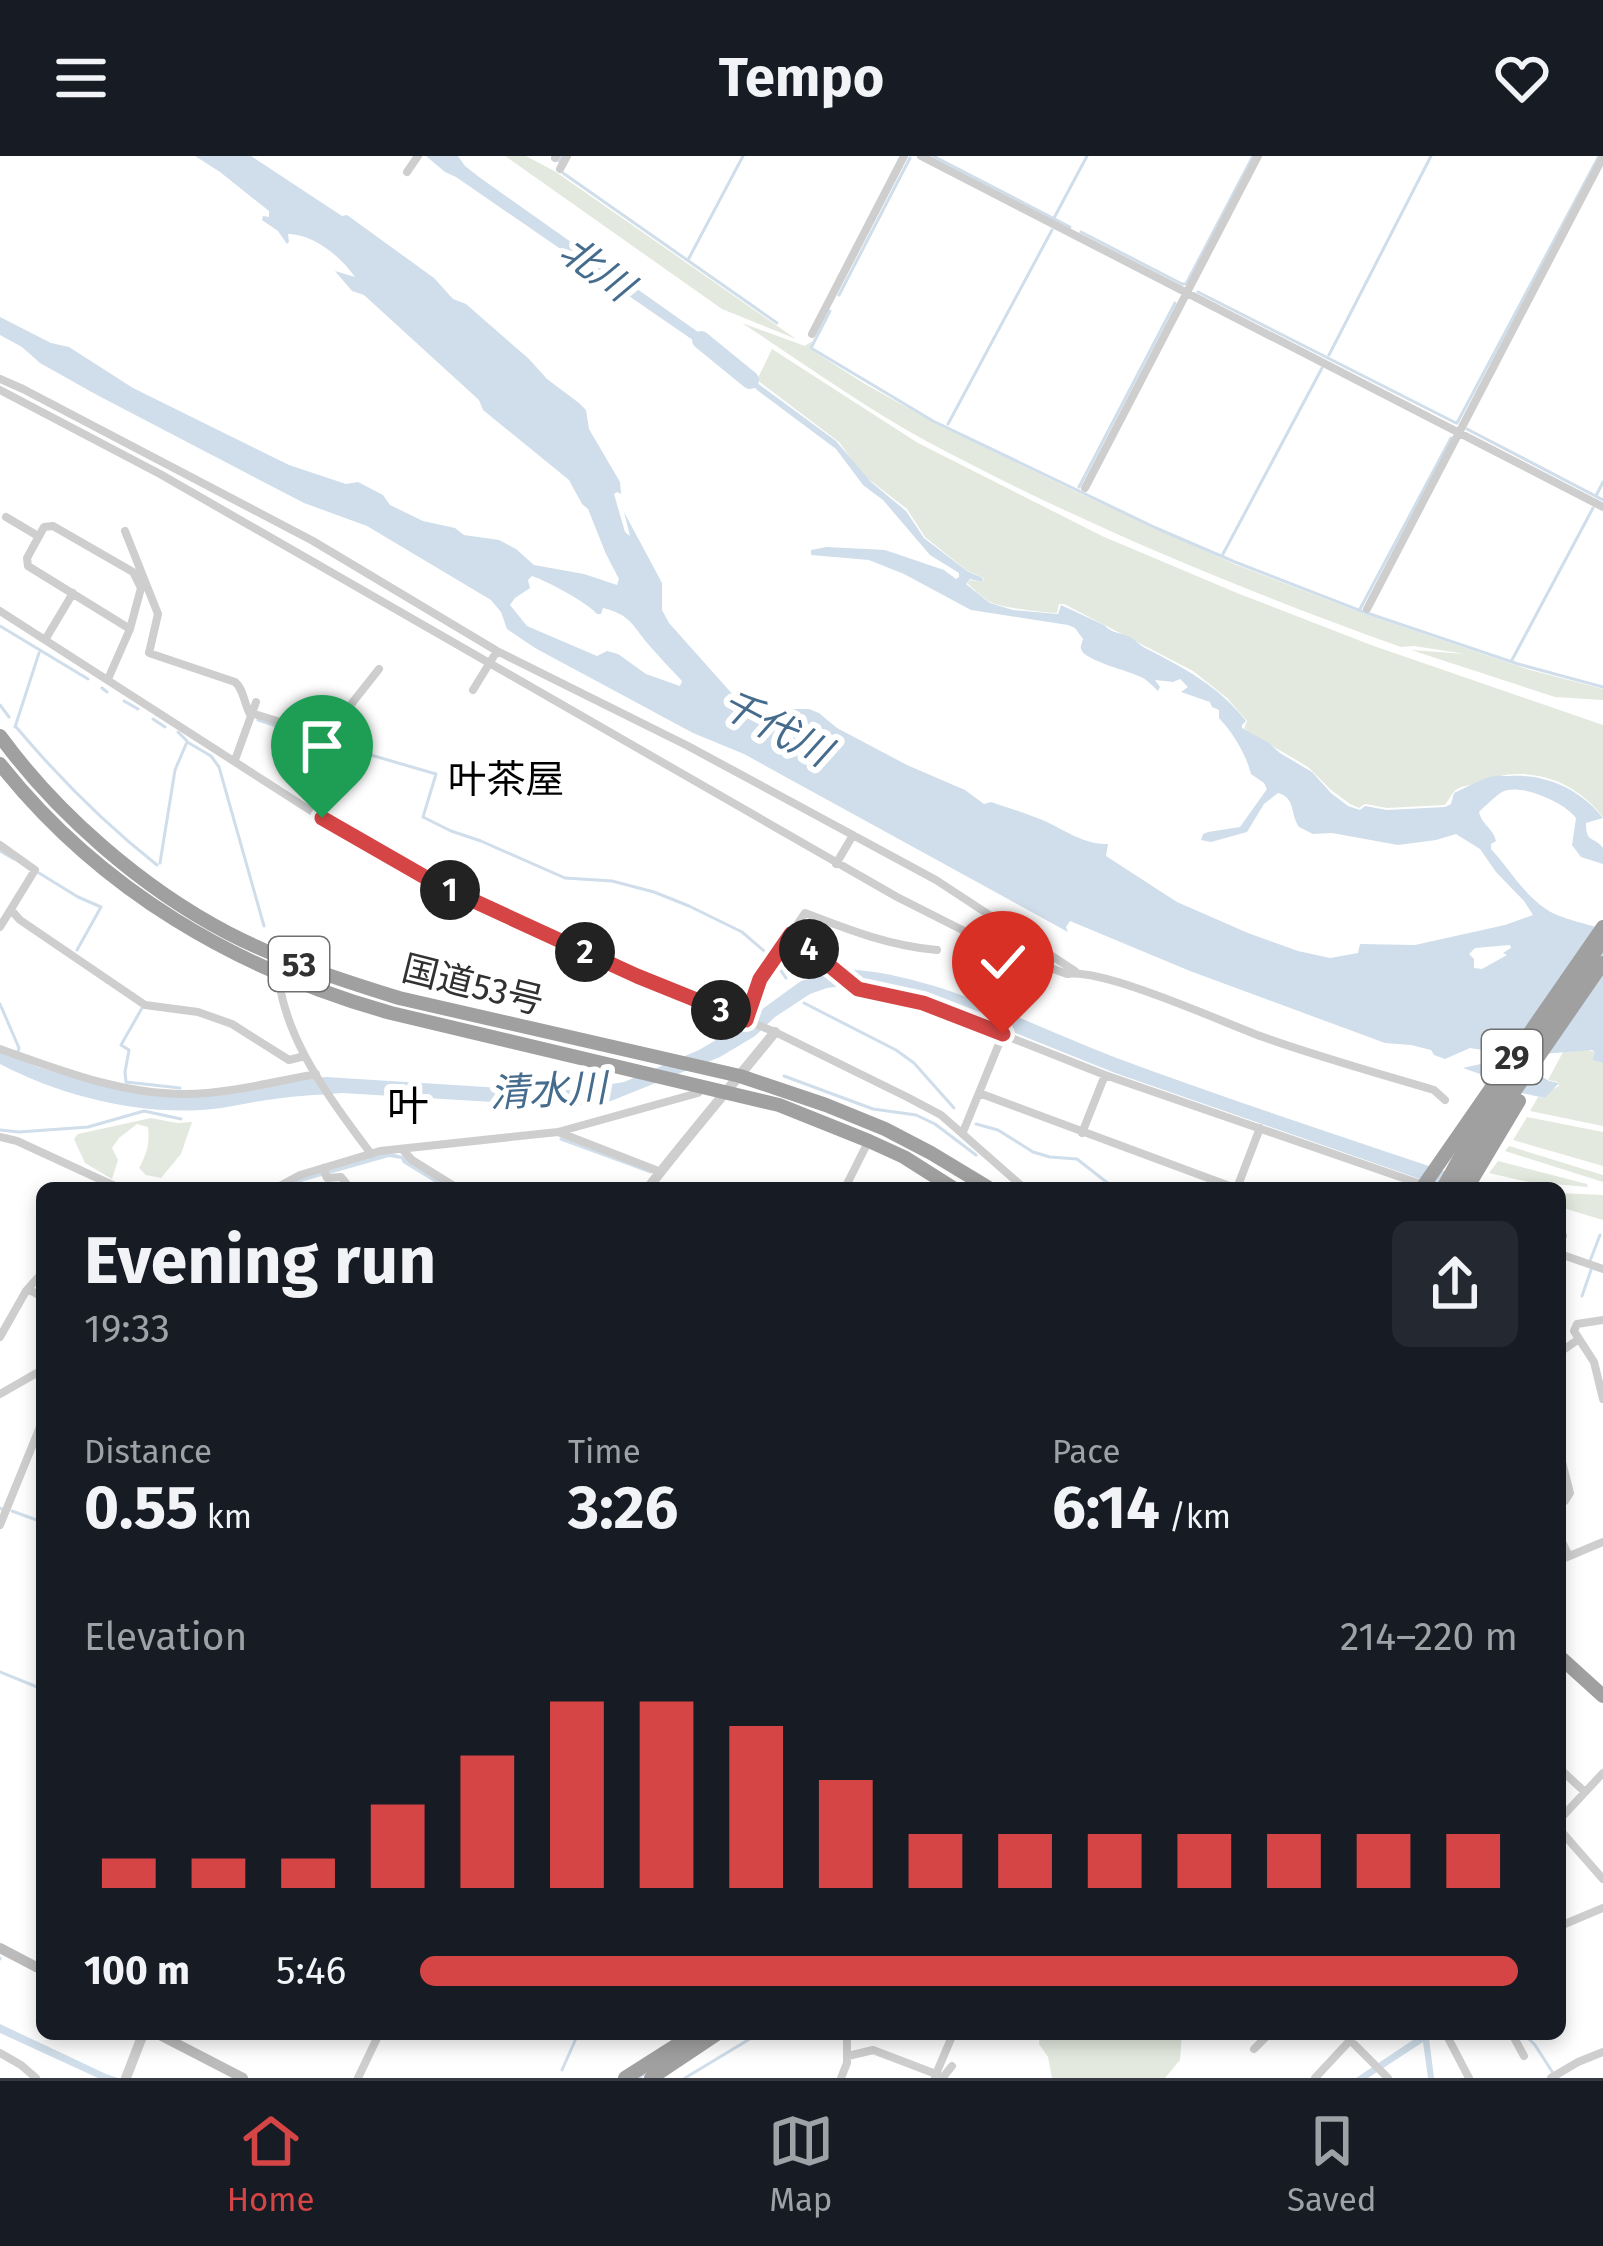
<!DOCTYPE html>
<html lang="en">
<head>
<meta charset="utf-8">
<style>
	body { margin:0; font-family:"Fira Sans","Noto Sans JP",sans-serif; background:#242831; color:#f1f3f6; height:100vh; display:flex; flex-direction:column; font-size:45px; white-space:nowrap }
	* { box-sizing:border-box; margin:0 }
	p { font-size:39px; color:#9ea1a6 }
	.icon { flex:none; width:66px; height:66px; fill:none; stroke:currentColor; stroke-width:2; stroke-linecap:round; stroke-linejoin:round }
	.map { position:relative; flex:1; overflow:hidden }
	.side { position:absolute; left:36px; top:1026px; width:1530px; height:858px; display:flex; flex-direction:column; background:#171b24; border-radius:18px; box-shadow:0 6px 18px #0003 }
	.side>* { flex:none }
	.pin { position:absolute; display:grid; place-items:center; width:102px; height:102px; color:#fff; margin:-123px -51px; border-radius:50% 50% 50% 0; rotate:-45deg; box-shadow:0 0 12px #0007 }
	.pin .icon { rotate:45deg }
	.km { position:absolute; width:60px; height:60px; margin:-30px; border-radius:50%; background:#222; color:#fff; font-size:33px; line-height:60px; text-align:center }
	.round { display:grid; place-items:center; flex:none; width:126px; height:126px; border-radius:18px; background:#242831 }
	.head { display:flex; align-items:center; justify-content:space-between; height:204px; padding:0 48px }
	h1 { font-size:66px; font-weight:700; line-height:90px }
	.figures { display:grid; grid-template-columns:repeat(3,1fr); gap:18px; height:204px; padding:12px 48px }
	.figures div { display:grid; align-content:center }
	.figures b { font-size:60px; font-weight:700 }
	.figures small { font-size:33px; font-weight:400 }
	.figures p { font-size:33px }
	.chart { height:336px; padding:24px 48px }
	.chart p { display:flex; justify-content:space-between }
	.chart svg { width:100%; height:216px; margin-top:12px; stroke:#d64545; stroke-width:6 }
	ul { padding:0 48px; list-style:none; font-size:39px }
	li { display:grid; grid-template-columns:192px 144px 1fr; align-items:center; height:90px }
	li i { height:30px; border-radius:15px; background:#d64545 }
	header { display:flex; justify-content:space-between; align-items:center; height:156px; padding:0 48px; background:#171b24; font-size:54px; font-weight:700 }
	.dock { display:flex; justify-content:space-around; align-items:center; height:168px; border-top:3px solid #363941; background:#171b24; font-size:33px; color:#9ea1a6 }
	.dock a { display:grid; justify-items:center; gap:6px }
	.dock .active { color:#d64545 }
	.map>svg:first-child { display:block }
	.green { fill:#e3e9de }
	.water { fill:#cfdeea; fill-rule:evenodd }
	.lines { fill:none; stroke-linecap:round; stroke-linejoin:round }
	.stream { stroke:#cfdeea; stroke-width:3 }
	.river { stroke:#cfdeea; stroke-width:18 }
	.minor { stroke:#cecece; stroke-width:8 }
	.tertiary { stroke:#cecece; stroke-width:10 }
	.secondary { stroke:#bbb; stroke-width:10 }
	.trunk { stroke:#a0a0a0; stroke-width:14 }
	.trunk-bridge { stroke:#a0a0a0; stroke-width:14 }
	.route-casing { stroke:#fff; stroke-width:24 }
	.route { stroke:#d64545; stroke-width:15 }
	.labels { text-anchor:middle; stroke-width:12; stroke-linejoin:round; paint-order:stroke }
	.shield { fill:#fff; stroke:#6f6f6f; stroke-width:3 }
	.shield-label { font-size:33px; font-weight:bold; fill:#313131 }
	.street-label { font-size:36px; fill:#313131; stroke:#fff }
	.water-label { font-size:39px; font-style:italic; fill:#466c8d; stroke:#fff }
	.neighbourhood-label { font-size:39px; fill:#000; stroke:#fff }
	.quarter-label { font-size:42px; fill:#000; stroke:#fff }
</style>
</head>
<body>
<header><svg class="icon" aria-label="menu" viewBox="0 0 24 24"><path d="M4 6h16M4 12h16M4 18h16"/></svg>Tempo<svg class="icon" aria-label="heart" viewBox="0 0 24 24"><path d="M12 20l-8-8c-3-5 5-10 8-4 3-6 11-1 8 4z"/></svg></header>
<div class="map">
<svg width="1603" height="1922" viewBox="0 0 1603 1922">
	<rect width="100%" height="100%" fill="#fff"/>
	<path class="green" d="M505,0h21l30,16 240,167 -74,-30z
		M742,167l63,23 7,-5 -2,8 55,35 68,38 150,73 151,69 125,48 171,58 73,19v11l-48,-3 -144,-47 55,4 -52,-8 -13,1c-162,-58 -321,-124 -473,-205 -64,-35 -125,-79 -186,-119z
		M772,193l146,94 184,93 135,57 134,52 232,80v92c-32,-41 -81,-54 -129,-33 -6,2 -13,2 -18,6 -5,4 -7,10 -11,15l-58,3 -22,-4 -6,4 -9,-4 -19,-14 -23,-23 -64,-38 3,-8 -20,-23 -34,-27 -129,-67h-5l-2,9c-15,-1 -55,-5 -67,-11 -5,-3 -19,-15 -23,-19l3,-3 12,2 2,-4 -18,-8 -41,-33 -18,-28 -44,-34 -24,-33 -82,-62z
		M1585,893l10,3 -3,8 11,3v63l-73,-15 8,-14 7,1 3,-6 11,-6 -1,-4 -10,-2 15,-28z
		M1527,961l76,15v34l-90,-26z
		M151,962l26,5 15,-1 -11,32 -20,24 -15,-3 -7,-7c8,-14 11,-26 9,-41l-11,-3 -18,14 -7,10 6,12 -6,19 -27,-16 -11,-24 4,-5z
		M1509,990l94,29v7l-98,-31z
		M1498,1005l89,23 1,3 -60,-5 -39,-9z
		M1560,1037l43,2v25l-43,-13z
		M1040,1878h142l-2,26 -15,18h-113l-4,-21 -9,-13z"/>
	<path class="water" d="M195,0h56l91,60 5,-1 87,63 19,21 13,5 63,55 18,20 32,24 7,7 3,19 31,53 1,12 -4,-2 -3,2 11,38 5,4 -6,-24 38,71v27l7,13 66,74 23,13 16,3 16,8v-8l3,-4h16l10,4 18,15 70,37 58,25 19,14 7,-2c15,5 31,10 46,16 23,8 44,27 71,26l-2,12 71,46 71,31 50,18 32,7 28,-5 2,-9 55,1 90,-20 28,-10 -9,-14 -28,-29 -16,-23 -24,-15 -20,6 -38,5 -66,-12 -19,1 -14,-7c-9,-13 -3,-29 -21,-34l-14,11 -17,28 -36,10 -10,-2 2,-6 5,-2 32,-5 27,-38 -3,-6 -13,-9c-5,-20 -18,-41 -32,-56v-8l-7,-3 -2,-5 -29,-10 7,-5 -8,-8 -7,3 -18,-2 5,7 -2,4c-3,-3 -11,-11 -15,-13 -12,-7 -59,-17 -62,-29 -1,-3 1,-6 2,-10l-8,-11 -7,-3 -97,-15 -67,-36 -35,-14 -58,-5v-5l16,-3 58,3 59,20 12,9 3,-2v-4l-29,-18 -47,-55 -20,-15 -27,-36 -79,-59 -9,-10 1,-3 87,64 35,41 35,29 18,27 43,33 16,7 -1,4 -12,-3 -4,5 24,19 23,7 45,4 3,-9 43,20c9,9 15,7 26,12 5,3 10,8 15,11 38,19 75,39 101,73l-4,4v3l27,15 11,10 32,19 19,21 17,13 12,4 5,-4 22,4 58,-3 6,-3 3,-11c11,-5 26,-13 36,-16 6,-2 13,-1 20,-1 36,-2 70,13 93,42l-17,5c0,21 7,12 17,25v16l-22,-7 -9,-12 4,-27c-10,-15 -57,-36 -74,-26 -5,3 -19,16 -23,20 3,13 14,16 17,29l-5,3v5c18,19 32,45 55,60 12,9 41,15 57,20v134l-11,-3 3,-8 -3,-2 -62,5 -2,12 21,14 10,2 -14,15 -61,-13 -4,-11 -17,-6 26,-6 7,2v-12l-26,-4 -25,11 -11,-4 -3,-5 -20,-5 -26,-2 -195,-72 -120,-50 -4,6 2,5 -324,-178 -51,-21 -158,-85 -28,-19 -6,-17 -10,-12 -124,-74 -63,-23 -207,-108 -57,-32 -18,-16 -22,-12v-18l51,26 18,4 64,41 156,77 57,19 12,-2 25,13 7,10 33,16 32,7 9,7 35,5 17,9 18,16 50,9 33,11 2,-6 -13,-25 -18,-45 -6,-5 -13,-24 -86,-70 -4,-10 -115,-105 -12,-4 -17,-20 20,6c-14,-20 -41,-43 -67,-43l1,8 -2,2 -9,-13 -16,-11 1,-4 6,1v-6l-49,-39zM532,420c15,5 56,27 65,38h4l2,-6c28,7 29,17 45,36 11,13 23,25 34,37l-2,5 -34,-12 -28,-20 -11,-3 -10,5 -70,-30 -17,-21 5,-7 15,-10 -2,-8zM1510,789l1,3 -8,5 4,2 -25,14 -8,-1v-9l-5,-5 6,-6z
		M426,0h32l7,10 14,11 243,172 -3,9 -263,-181 -11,-5z
		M846,813c94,6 181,55 268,88 126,47 254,88 381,131l-52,-1 -328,-114 -144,-58 -47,-17 -58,-15 -39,5 -17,6 -35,23 -20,19 -35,21 -109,44 -34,4h-34l-201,-12c-26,2 -50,3 -75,7 -22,3 -44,9 -66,10 -67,4 -142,-15 -201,-46v-13l38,16 42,13 79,15 167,-18 208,13h40l50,-8 75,-32 37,-22 65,-47z
		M391,997l12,3 49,32h-8l-41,-25 -2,-4 -12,-2 -85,24 -15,7h-9l19,-9 78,-25z
		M0,1868l106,50 12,4h-20l-98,-45z
		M1422,1878h12l-5,4 5,40h-6l-5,-36 -55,36h-12z"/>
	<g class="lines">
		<path class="stream" d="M933,0l137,71
			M559,5l2,-5
			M563,17l214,150
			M1054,62l33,-62
			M1081,76l101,52h4l67,-128
			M688,104l55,-104
			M1198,136l258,131
			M839,139l71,-137
			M830,155l-19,37 122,73 223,107 79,34 126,49 157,53 85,23
			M1329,199l102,-199
			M1457,267l142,-267
			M948,268l104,-194
			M1467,273l136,71
			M1079,331l96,-184
			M1597,338l6,-12
			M1223,398l99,-186
			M1360,453l91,-171
			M0,470l88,53
			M1512,504l81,-152
			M102,532l5,4
			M124,545l14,8
			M0,549l9,12
			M153,563l12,8
			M258,564l43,14
			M15,571l24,-74
			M17,572c43,51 88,96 140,137
			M178,576l9,9
			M309,581l127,37 -13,43 28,14 30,10 84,37 47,3 42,11 35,14 53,26 28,24
			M189,587l22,13 8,11 45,159
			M0,695l14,8
			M160,707l15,-93 12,-28
			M39,717l39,24 23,10 -24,43
			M777,809l9,13
			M804,847l92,47 18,13 40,45
			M0,848l19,44 -1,4
			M142,852l-21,37 8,5 -4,22 1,10 54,6
			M784,920l89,33 43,6 19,9 41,31
			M976,968l22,6 35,22 17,5 27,2 37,29
			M0,974l19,2 69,-5 56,-16 37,8
			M561,983l90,33
			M1590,1105l10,-26
			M1582,1140l9,-26
			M0,1352l2,1
			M12,1355l30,11
			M0,1516l42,17
			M0,1803v-1
			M1524,1878l11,11 18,28 -3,3
			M562,1914l16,-36
			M638,1922l19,-12
			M685,1922l73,-44"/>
		<path class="river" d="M701,184l49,40"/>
		<path class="minor" d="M921,0l682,351
			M555,2l1,-2
			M560,13l7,-13
			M407,16l11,-16
			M812,178l92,-178
			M0,223l23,10 290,152 184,110 191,95 248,134 139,91
			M0,234l160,84 737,423 107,54 63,23c37,-6 155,48 196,63 56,20 114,36 171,53l11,10
			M1085,332l173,-332
			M6,361l32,19
			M125,375l33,83 -9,39 86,29c9,7 9,23 16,34
			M1367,453l236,-452
			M0,455l358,230 79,43 200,92 138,56 132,65 34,18 83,73
			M45,484l28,-47
			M108,523l22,-50 11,-41 -8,-16 -80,-46 -9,1 -17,31 1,8 102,63
			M473,534l24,-39
			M251,557l75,23 53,-67
			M235,604l21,-58
			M0,689l35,25 -35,57
			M836,708l17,-29
			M12,755l8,9 125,85 53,7 34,12 57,36 16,-4
			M791,778l67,55 65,14 182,72 327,113
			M277,799c-1,75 52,142 94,199
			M745,864l15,-41 45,-66c44,17 85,33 132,37
			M0,893c59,21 120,45 184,45 44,0 88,-12 132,-20
			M979,937l256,95
			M558,976l103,40
			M963,976l40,-98
			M1082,977l23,-58
			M0,981l17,4 102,47
			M403,994l9,10 45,28
			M323,1012l4,10 14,-1 5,6 -4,5
			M276,1032l24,-13 80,-24 178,-19 140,-39
			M845,1032l23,-46
			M1237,1032l23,-60
			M1560,1070l3,10 -3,4
			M1560,1098l43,15
			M28,1133l14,8
			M1603,1164l-26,4 -3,7 20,31 9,37
			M0,1181l26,-46 16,-18
			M1560,1196l19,-13
			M0,1238l42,-24
			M1560,1256h2
			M1560,1298l10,39 -5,8 -5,1
			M0,1369l42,-103
			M1560,1382l9,18
			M1560,1404l43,-18
			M1560,1613l25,23
			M1560,1663l43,-46
			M1560,1674l43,49
			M1560,1770l43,-18
			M1446,1878l23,44
			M1512,1878l12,22
			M1350,1884l38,38
			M1254,1893l15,-15
			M0,1897l21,12 15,13
			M848,1900l25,-6 63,24 17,-40
			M358,1922l21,-44
			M841,1922l6,-15v-29
			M935,1922l9,-2 8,-10
			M1315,1922l41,-44
			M1551,1922l27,-16 25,-10"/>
		<path class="tertiary" d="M648,1032c41,-53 85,-104 127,-156
			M126,1922l17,-44"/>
		<path class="secondary" d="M0,1792l42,22
			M158,1878l85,44"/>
		<path class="trunk" d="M0,580c57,78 142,152 228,197 54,28 113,47 171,65l341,78 86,29 59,24 46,24 58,35
			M0,608c100,126 237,206 391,249l388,92 90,36 35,16 49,31
			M1467,1004l136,-197
			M1443,1032l34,-61 126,-187
			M1455,1032l20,-34
			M1467,1032l52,-87
			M1560,1501l43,39
			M625,1922l69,-44
			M651,1922l66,-44"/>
		<path class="trunk-bridge" d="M1422,1032l181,-261"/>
	</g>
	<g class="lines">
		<g class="route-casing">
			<path id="route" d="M322,662l115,66 200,92 109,44 14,-41 31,-45 67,55 65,14 80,31"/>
		</g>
		<use href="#route" class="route"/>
	</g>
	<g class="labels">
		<g class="shield">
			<rect x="269" y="781" width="60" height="54" rx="9"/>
			<rect x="1482" y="874" width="60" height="54" rx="9"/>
		</g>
		<g class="shield-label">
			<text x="299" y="820">53</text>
			<text x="1512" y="913">29</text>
		</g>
		<g class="street-label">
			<text transform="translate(473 828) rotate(14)" y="13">国道53号</text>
		</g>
		<g class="water-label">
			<text transform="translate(597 112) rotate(36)" y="14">北川</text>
			<text transform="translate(776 571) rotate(28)" y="14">千代川</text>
			<text transform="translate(548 934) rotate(-3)" y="14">清水川</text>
		</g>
		<g class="neighbourhood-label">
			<text x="506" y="637">叶茶屋</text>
		</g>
		<g class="quarter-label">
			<text x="408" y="965">叶</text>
		</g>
	</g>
</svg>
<div class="pin" style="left:322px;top:662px;background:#1e9e55"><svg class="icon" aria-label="arrive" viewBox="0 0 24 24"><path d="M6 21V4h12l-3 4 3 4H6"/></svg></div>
<div class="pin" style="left:1003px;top:878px;background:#d93025"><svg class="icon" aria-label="check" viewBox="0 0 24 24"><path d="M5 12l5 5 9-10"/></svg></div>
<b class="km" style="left:450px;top:734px">1</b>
<b class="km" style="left:585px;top:796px">2</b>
<b class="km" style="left:721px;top:854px">3</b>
<b class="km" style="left:809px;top:793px">4</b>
<section class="side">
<div class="head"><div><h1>Evening run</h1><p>19:33</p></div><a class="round"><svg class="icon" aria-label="share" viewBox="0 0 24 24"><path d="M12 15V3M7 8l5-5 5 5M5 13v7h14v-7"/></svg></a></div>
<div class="figures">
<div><p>Distance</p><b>0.55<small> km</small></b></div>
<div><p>Time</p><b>3:26</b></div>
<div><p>Pace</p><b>6:14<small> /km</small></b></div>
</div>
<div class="chart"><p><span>Elevation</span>214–220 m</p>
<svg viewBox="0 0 160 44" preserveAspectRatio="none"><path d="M5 44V38M15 44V38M25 44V38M35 44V27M45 44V17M55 44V6M65 44V6M75 44V11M85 44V22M95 44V33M105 44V33M115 44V33M125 44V33M135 44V33M145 44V33M155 44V33"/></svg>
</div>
<ul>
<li><b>100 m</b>5:46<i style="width:100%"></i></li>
</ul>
</section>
</div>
<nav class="dock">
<a class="active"><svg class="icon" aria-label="home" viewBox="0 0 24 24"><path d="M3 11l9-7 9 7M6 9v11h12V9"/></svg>Home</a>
<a><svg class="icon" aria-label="map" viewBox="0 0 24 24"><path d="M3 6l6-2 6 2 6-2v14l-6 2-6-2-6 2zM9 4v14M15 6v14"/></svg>Map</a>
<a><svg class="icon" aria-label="saved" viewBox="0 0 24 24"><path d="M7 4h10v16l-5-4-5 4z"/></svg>Saved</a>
</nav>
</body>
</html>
